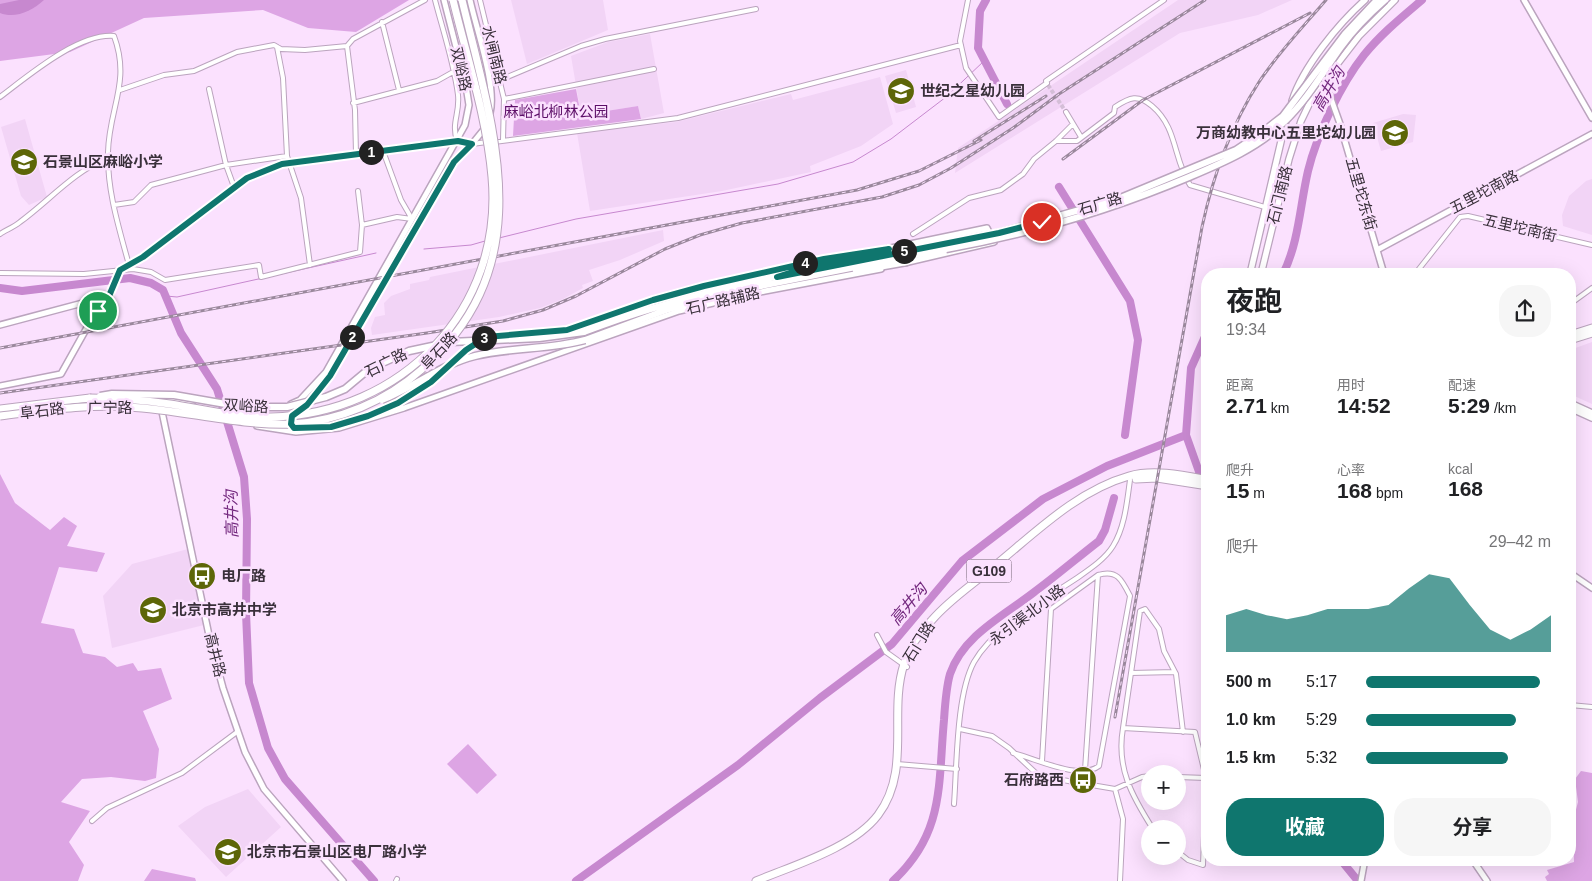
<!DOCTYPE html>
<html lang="zh">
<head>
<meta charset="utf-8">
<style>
	body { margin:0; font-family:Arial,"Noto Sans SC",sans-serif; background:#f6f6f6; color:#202124; height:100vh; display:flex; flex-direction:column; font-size:19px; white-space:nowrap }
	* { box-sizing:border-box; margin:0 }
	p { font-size:16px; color:#757577 }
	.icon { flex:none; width:28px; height:28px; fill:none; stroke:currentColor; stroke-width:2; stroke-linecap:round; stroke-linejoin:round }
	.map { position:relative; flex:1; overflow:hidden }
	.sheet { position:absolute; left:1201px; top:268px; width:375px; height:598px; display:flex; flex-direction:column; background:#fff; border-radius:20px; box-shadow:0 5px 20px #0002 }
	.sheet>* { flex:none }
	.buttons { position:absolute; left:1141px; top:765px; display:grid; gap:10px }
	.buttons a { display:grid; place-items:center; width:45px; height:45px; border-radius:50%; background:#fff; box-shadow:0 5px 20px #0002; font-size:25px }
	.pin { position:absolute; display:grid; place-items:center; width:42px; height:42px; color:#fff; margin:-21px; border:2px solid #fff; border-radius:50%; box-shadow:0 1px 5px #0007 }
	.km { position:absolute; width:25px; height:25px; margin:-12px; border-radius:50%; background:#222; color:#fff; font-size:14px; line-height:25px; text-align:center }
	.round { display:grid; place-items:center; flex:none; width:52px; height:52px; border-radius:20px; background:#f6f6f6 }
	.summary { display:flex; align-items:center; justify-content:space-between; height:85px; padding:0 25px }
	h1 { font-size:28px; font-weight:700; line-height:38px }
	.stats { display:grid; grid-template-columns:repeat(3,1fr); gap:8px; height:85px; padding:5px 25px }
	.stats div { display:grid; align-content:center }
	.stats b { font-size:21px; font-weight:700 }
	.stats small { font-size:14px; font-weight:400 }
	.stats p { font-size:14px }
	.chart { height:140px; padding:10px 25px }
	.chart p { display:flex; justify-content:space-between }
	.chart svg { width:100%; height:90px; margin-top:5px; fill:#0f766e; opacity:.7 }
	.primary-button { display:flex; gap:10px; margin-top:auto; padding:10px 25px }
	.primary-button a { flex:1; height:58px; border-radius:20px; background:#0f766e; color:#fff; font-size:20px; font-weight:700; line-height:58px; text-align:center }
	.primary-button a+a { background:#f6f6f6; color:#202124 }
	ul { padding:0 25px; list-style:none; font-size:16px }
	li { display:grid; grid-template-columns:80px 60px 1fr; align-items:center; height:38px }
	li i { height:12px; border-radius:6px; background:#0f766e }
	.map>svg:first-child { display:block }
	.built { fill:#f2d4f6 }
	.green { fill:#dda5e4 }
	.water { fill:#c788cf }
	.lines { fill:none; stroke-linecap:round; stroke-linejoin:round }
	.stream { stroke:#c788cf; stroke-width:1 }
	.river { stroke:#c788cf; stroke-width:8 }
	.minor-tunnel { stroke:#d4bed7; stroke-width:4; stroke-dasharray:4 2; stroke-linecap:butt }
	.minor-casing { stroke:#bba4be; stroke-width:6 }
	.tertiary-casing { stroke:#bba4be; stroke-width:8 }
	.secondary-casing { stroke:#bba4be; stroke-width:8 }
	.primary-casing { stroke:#bba4be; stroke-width:9 }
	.trunk-casing { stroke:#bba4be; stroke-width:9 }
	.minor { stroke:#fff; stroke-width:4 }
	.tertiary { stroke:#fff; stroke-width:5 }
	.secondary { stroke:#fff; stroke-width:5.5 }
	.primary { stroke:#fff; stroke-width:6 }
	.trunk { stroke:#fff; stroke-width:7 }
	.rail-casing { stroke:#9a889c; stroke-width:3 }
	.rail { stroke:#fbe1fe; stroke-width:1; stroke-dasharray:4; stroke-linecap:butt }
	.primary-bridge-casing { stroke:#bba4be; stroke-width:9; stroke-linecap:butt }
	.trunk-bridge-casing { stroke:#bba4be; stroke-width:9; stroke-linecap:butt }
	.primary-bridge { stroke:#fff; stroke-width:6 }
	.trunk-bridge { stroke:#fff; stroke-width:7 }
	.route-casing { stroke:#fff; stroke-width:10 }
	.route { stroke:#0f766e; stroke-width:6 }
	.labels { text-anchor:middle; stroke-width:5; stroke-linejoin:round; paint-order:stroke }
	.shield { fill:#fbe1fe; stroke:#736575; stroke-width:1 }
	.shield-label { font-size:14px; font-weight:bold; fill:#39303a }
	.street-label { font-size:15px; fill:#39303a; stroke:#fbe1fe }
	.poi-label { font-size:15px; font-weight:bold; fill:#39303a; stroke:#fbe1fe; text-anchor:start }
	.park-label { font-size:15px; fill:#5d0f68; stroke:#fbe1fe }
	.water-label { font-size:16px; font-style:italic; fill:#74297f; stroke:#fbe1fe }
</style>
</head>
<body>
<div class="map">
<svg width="1592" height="881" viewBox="0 0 1592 881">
	<rect width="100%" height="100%" fill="#fbe1fe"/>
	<path class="built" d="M511,0h92l5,30 -81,34z
		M1178,0h114l-34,15 -78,18 -225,140 3,-25z
		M650,34l14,79 -23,6 -3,-13 -57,9 -10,-59 37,-14z
		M906,70l10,37 -20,6 -11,-37z
		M880,77l13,47 -32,22 -51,20 1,6 -89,19 -132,20 -13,-78 99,-11 115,-28 2,6z
		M1403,114l13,1 -3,27 -32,9 -8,-28z
		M25,119l22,78 -18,8 -8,-9 -20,-69z
		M1592,179v56l-29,-9 -1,-11 7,-19 17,-15z
		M663,230l1,11 -44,19 -31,10 4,11 -11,4 1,3 -20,11 -23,9 -41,9 -127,18 -1,-7 4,-11 10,-2 -1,-12 7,-7 19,-7v-5l19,-4 1,-3z
		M1592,342v62l-22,-10v-44z
		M188,549l16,76 -92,23 -9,-52 29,-32z
		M248,789l33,38 -55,50 -48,-51 27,-19z"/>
	<path class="green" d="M0,0h409l-53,32 -48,-4 -45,-18 -119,8 -74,34 -70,9z
		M576,89l5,26 57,-9 3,13 -128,17 2,-36z
		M0,474l15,29 35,27 14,-13 13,9 -10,20 38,7 -8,19 -38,-5 -18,56 33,6 9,24 22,4 12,10 16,-4 5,8 23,-3 11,31 -29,12 16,38 -3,29 -11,3 -34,-4 -29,2 -21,23 29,9 -21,31 15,23 -6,16h-78z
		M468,744l29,31 -20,19 -30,-30z
		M1581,771l11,2v108h-45l-2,-4 4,-3 -2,-4 27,-8 -1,-41 5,-19 -3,-23z
		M152,869l43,9 1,3h-52z"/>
	<path class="water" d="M19,0h25c-12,11 -29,19 -44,13v-9z"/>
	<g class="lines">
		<path class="stream" d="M499,238l77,-19 202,-35 75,-22 38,-23 55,-42 38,-36
			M424,249l47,-4 14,-4
			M166,296l11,1 199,-44"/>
		<path class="river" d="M986,0l-6,11 -2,37 29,56
			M1059,187l71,114 8,39 -13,95
			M1283,274c16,-32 17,-69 25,-103 9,-37 33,-87 56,-116 17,-21 38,-38 58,-55
			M0,288l22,3 108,-13 21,5 12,7 18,43 36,56 27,88 3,42 -1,94 3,70 19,65 17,31 89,102
			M1186,435l22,62
			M1340,859l18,22
			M576,881l162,-116 82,-67 72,-54 70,-83 81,-62 64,-33 79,-31 5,-67 17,-38
			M893,881c52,-48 45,-97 51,-161 1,-15 2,-32 6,-46 13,-38 53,-58 83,-81 23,-17 44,-35 66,-52l6,-11 9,-32"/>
		<path class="minor-tunnel" d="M1048,85l18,27"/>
		<g class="minor-casing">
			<path id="minor" d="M435,0c8,31 19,63 23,95 2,19 -7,27 -1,46
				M480,0l24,99 -1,41
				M968,0l-8,41 6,27 33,49 48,-34
				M382,22l17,68
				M277,47l6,31 4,78 14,42 9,67
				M500,80l81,-34 24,-7 151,-30
				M1047,83l-1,-2 118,-81
				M209,89l17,76 8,22
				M120,90l44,-15 30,-4 43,-19 37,-7 7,4 24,1 42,-4
				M0,97c28,-21 78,-64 114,-61 17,46 -5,72 -6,116 -1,39 11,76 21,113
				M504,99l150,-30
				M353,103l84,-22 16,-9
				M1066,112l15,25
				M1056,141h21l37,-28 1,-6c15,-10 23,-13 37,-1 26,22 21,53 38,79l85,25
				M494,142l184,-24 283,-73
				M472,144l15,-2
				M383,151l18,49 11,19
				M356,154l-1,-44 -8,-64 6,-7 72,-39
				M114,205l20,-3 17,-17 75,-20 61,-9
				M362,225l35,-8 15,2
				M0,234c6,-4 14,-7 20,-12 29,-21 54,-51 88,-64
				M913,234l56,-36 32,-8 22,-16 11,-15 22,-18 17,-17
				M0,273l84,1 49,-5 18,3 14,8 94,-15 2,12 99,-25 2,-27 -4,-34
				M1415,274l45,-57 8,-1 124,29
				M1570,304l22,-16
				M877,635l9,17 21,15
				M1131,673l44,-1
				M1570,705l22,2
				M1123,728l17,-117 5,-2 14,20 5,22 12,23 7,58
				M960,729l32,7 17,12 30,28 76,13 8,30 -3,62
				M1200,750l8,1
				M1013,753c22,5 66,28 86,13l31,-170c-8,-16 -13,-27 -32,-21l-13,195
				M1042,761l9,-152 47,-34
				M897,764l60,5
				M1178,777l28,1
				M1115,789l27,-12 8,-1
				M954,804c3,-39 2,-109 20,-142 20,-35 70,-62 103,-84 13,-9 28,-19 36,-32 12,-19 14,-45 17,-66
				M92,821l15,-13 75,-35 55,-41
				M1153,829c-21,-33 -37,-61 -30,-101l72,4 11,46 -3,87 -15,-5 -10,-8
				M396,881l1,-2"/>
		</g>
		<g class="tertiary-casing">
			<path id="tertiary" d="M470,0c6,28 27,87 20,113
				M1524,0l68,118
				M1324,79l15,42 45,153
				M886,249l101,-21 7,14 -90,21
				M1377,250l215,-116
				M0,325l109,-29
				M452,363l14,-14 20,-12 81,-7 119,-39 109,-26 71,-13
				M0,386l61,-12 28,-50 20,-28 11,-26 23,-13 104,-79 35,-14 175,-23 15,3
				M162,397l31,4
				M291,404l9,-4 26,-28 139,-247 4,-20 -3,-19 -22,-86
				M161,407l49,233 13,48 22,64 19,37 79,92
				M296,413l11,-8 23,-29 124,-215 18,-17 13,-16
				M292,415l-1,9 3,4 4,1c55,-1 107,-23 147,-60
				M257,426l39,6 43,-4 65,-20 275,-97 86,-20 116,-22
				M1570,573l22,15
				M1472,859l15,22
				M1361,881l4,-22"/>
		</g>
		<g class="secondary-casing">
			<path id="secondary" d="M1292,101c11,-34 46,-77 73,-101
				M1250,274l36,-154
				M1261,274l28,-115 12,-38 13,-27 45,-58 36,-36
				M1570,403l22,10
				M1570,408l22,10"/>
		</g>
		<g class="primary-casing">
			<path id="primary" d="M849,258l40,-9
				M856,271l51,-9
				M584,332c116,-45 239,-65 361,-88
				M585,340l84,-31 62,-17 215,-43"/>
		</g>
		<g class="trunk-casing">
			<path id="trunk" d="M1570,335l22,-7
				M1570,340l22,-7
				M0,409l90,-11
				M1136,479l21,-1 51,8
				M756,881c38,-16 97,-33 122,-66 34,-45 10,-102 26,-151 5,-16 16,-32 28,-44 17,-20 40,-35 60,-52 42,-34 84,-77 137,-92 25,-7 53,-1 79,4"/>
		</g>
		<use href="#minor" class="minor"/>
		<use href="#tertiary" class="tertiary"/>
		<use href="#secondary" class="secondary"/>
		<use href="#primary" class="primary"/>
		<use href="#trunk" class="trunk"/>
		<g class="rail-casing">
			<path id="rail" d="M974,141l72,-45
				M1063,159l80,-59 167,-87
				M0,348l857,-158 62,-19 62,-31
				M0,393l427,-60 76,-12 40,-11 33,-14 89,-47 35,-14 42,-12 140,-26 37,-12 32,-17 62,-40 46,-34 146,-94
				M1115,717l87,-490c11,-51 28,-100 57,-145 19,-29 44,-55 67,-82"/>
		</g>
		<use href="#rail" class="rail"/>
		<g class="primary-bridge-casing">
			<path id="primary-bridge" d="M945,244l54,-11 119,-34 118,-49 24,-16 23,-18 62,-82 32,-34
				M946,249c83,-15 165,-39 243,-72 33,-14 69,-29 95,-55 23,-22 39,-50 57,-75 13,-18 28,-33 44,-47
				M100,396l12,-2 62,1 69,12h44l39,-10 19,-8 24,-20 40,-18 42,-9 88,-4 45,-6
				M382,400c32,-13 60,-36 93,-44 37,-9 73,-6 110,-16"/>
		</g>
		<g class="trunk-bridge-casing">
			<path id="trunk-bridge" d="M90,398c27,0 53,2 80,6 33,5 67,14 101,13 130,-3 233,-107 221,-240 -5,-59 -25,-119 -39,-177
				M0,416c43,-5 86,-12 129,-9 55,3 108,19 163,17 47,-3 94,-23 129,-54 121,-105 73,-237 41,-370"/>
		</g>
		<use href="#primary-bridge" class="primary-bridge"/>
		<use href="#trunk-bridge" class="trunk-bridge"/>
	</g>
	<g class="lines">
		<g class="route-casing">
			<path id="route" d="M98,311l11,-15 11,-26 23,-13 104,-79 35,-14 176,-23 14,3 -18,18 -124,214 -23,29 -15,11 -1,8 3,4 37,-1 37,-11 30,-13 33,-21 35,-32 20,-13 81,-7 86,-30 51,-14 120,-27 65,-10 -75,16 -37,12 222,-44 43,-11"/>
		</g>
		<use href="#route" class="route"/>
	</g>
	<defs>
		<g id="school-disc" transform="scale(1.4375)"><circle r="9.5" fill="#5d6608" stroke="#fbe1fe"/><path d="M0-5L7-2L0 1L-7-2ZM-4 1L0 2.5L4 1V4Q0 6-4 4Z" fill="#fff"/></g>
		<g id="bus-disc" transform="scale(1.4375)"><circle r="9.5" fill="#5d6608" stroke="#fbe1fe"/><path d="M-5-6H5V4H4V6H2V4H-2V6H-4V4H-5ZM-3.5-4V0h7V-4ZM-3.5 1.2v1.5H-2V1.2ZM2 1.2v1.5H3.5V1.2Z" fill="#fff"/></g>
	</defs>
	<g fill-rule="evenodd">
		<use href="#school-disc" x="901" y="91"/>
		<use href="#school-disc" x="1395" y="133"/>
		<use href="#school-disc" x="24" y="162"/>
		<use href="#bus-disc" x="202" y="576"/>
		<use href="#school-disc" x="153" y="610"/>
		<use href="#bus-disc" x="1083" y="780"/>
		<use href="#school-disc" x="228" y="852"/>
	</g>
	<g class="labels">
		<rect class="shield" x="966.5" y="559.5" width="45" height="23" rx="4"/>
		<g class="shield-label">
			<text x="989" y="576">G109</text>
		</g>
		<g class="street-label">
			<text transform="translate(494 55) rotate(76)" y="5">水闸南路</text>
			<text transform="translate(461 69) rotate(77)" y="5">双峪路</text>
			<text transform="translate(1484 192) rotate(-28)" y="5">五里坨南路</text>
			<text transform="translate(1361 194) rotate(74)" y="5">五里坨东街</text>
			<text transform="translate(1280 195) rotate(-76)" y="5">石门南路</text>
			<text transform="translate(1100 204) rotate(-17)" y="5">石广路</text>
			<text transform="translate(1520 228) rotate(13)" y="5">五里坨南街</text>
			<text transform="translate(723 301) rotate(-13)" y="5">石广路辅路</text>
			<text transform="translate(439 351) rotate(-47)" y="5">阜石路</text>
			<text transform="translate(386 363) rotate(-27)" y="5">石广路</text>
			<text transform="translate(246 406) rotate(3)" y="5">双峪路</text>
			<text x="110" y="413">广宁路</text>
			<text transform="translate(42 411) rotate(-7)" y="5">阜石路</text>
			<text transform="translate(1027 615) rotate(-37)" y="5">永引渠北小路</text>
			<text transform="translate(919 642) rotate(-58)" y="5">石门路</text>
			<text transform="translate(215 655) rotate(76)" y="5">高井路</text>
		</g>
		<g class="poi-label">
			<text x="920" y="96">世纪之星幼儿园</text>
			<text x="1376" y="138" text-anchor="end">万商幼教中心五里坨幼儿园</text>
			<text x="43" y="167">石景山区麻峪小学</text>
			<text x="221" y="581">电厂路</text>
			<text x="172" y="615">北京市高井中学</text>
			<text x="1064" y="785" text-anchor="end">石府路西</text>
			<text x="247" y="857">北京市石景山区电厂路小学</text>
		</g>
		<g class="park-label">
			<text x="556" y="117">麻峪北柳林公园</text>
		</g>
		<g class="water-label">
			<text transform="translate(1328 89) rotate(-60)" y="6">高井沟</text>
			<text transform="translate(231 514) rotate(-91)" y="6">高井沟</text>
			<text transform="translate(908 604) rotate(-50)" y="6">高井沟</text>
		</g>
	</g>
</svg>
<div class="buttons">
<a>+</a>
<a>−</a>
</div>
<div class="pin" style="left:98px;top:311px;background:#1e9e55"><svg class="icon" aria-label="arrive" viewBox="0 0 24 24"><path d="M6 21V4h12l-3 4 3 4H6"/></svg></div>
<div class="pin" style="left:1042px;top:222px;background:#d93025"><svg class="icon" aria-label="check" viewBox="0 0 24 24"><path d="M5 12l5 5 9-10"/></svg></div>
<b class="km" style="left:371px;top:152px">1</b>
<b class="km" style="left:352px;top:337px">2</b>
<b class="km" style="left:484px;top:338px">3</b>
<b class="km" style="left:805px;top:263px">4</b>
<b class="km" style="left:904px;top:251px">5</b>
<section class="sheet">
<div class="summary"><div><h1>夜跑</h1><p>19:34</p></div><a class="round"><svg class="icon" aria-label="share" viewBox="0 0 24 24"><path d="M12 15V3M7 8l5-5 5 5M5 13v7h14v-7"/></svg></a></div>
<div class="stats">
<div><p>距离</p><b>2.71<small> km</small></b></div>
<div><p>用时</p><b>14:52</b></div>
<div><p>配速</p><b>5:29<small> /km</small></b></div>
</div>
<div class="stats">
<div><p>爬升</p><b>15<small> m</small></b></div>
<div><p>心率</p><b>168<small> bpm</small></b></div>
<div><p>kcal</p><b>168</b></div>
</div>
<div class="chart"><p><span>爬升</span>29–42 m</p>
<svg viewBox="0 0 160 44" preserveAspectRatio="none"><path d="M0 44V26L10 23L20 26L30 28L40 26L50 23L60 23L70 23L80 21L90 13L100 6L110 8L120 21L130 33L140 38L150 33L160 26V44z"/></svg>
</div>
<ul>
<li><b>500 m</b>5:17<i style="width:94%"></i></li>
<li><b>1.0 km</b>5:29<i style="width:81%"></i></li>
<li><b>1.5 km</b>5:32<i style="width:77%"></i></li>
</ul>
<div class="primary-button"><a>收藏</a><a>分享</a></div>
</section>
</div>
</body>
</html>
